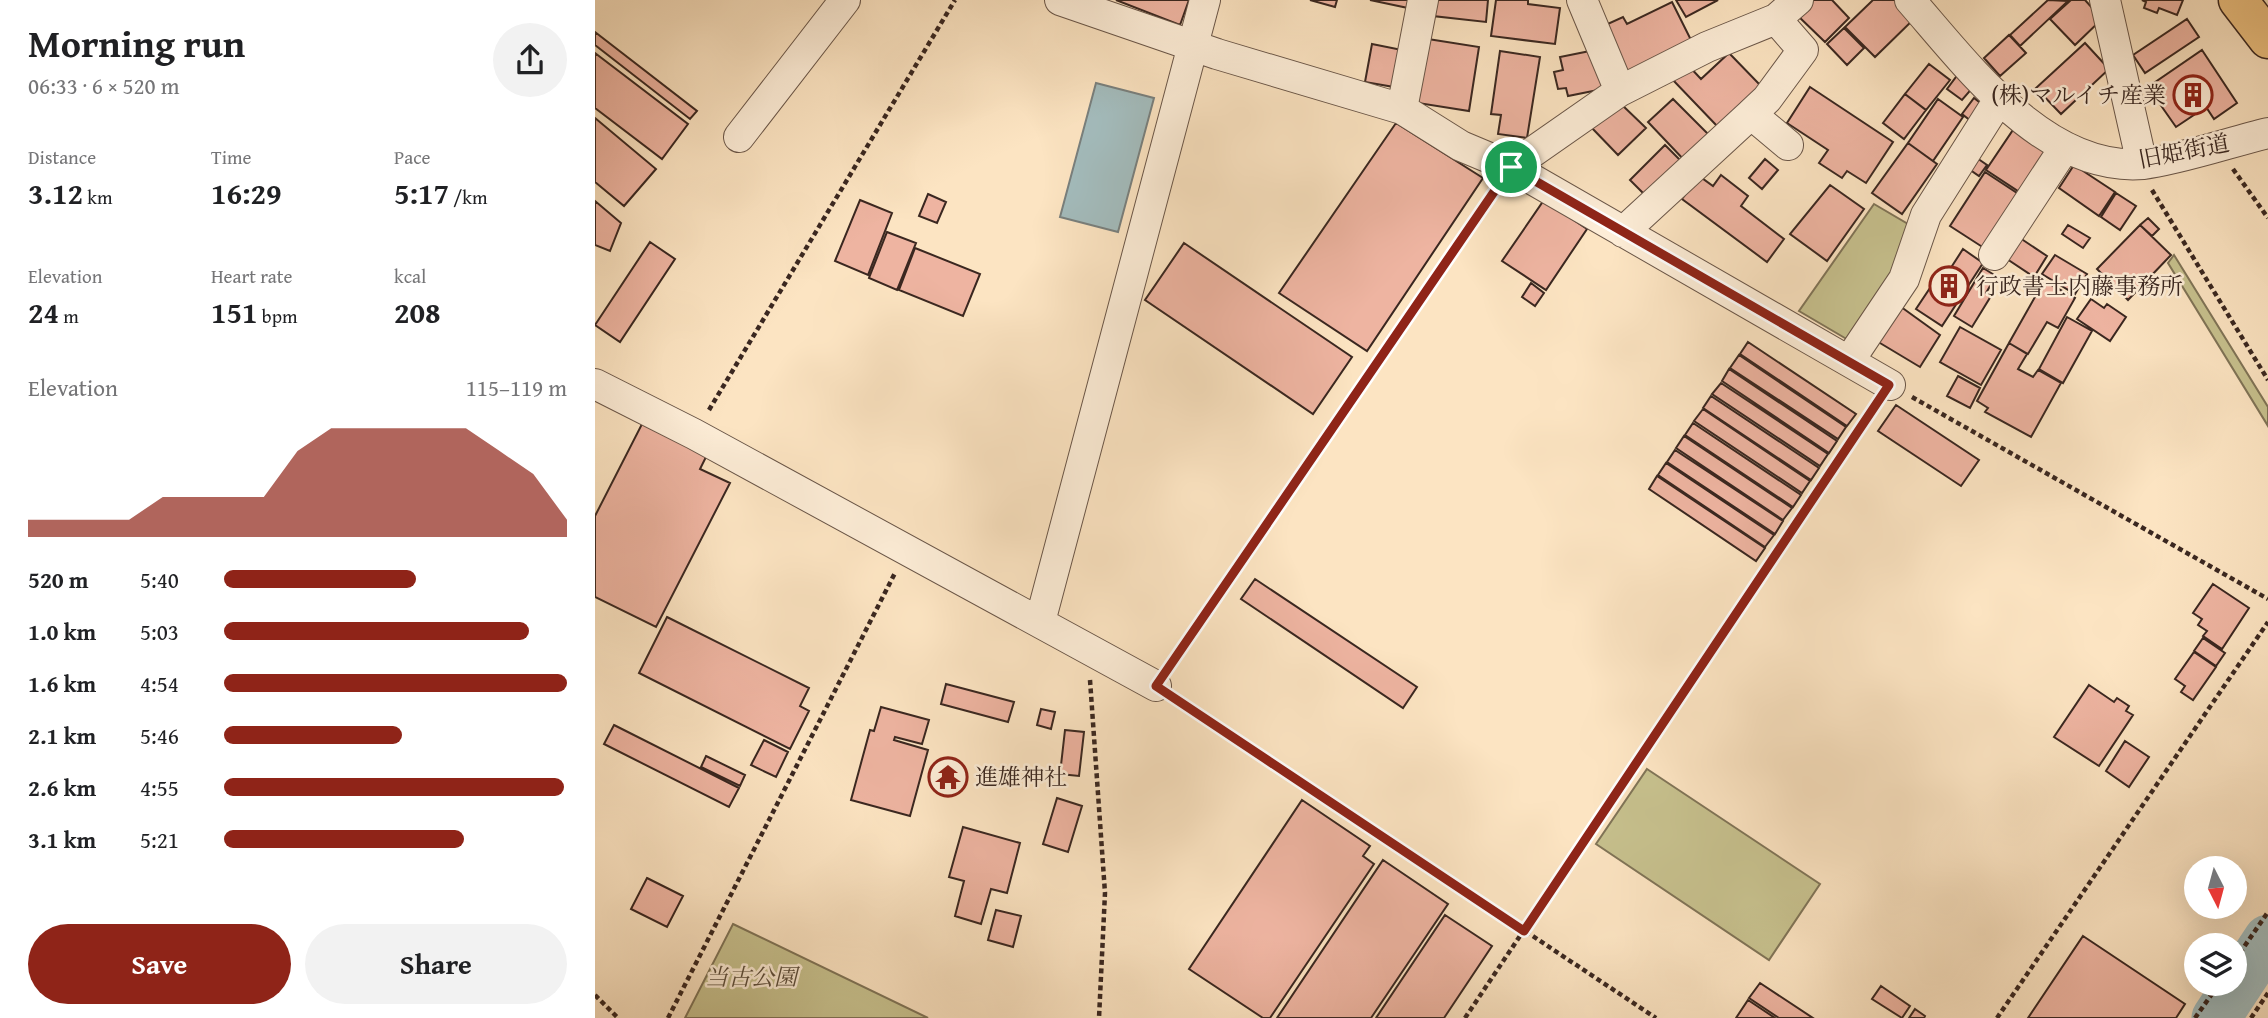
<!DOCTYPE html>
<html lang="en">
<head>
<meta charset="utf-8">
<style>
	body { margin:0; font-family:"Gentium Book Plus","Noto Serif JP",serif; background:#f2f2f2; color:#202124; height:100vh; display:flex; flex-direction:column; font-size:26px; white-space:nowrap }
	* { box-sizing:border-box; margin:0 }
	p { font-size:23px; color:#757577 }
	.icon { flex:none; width:38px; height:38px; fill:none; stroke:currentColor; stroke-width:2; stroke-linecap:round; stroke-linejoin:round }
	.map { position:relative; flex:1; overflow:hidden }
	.sheet { display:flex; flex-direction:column; background:#fff; width:595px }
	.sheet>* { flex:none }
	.needle { width:46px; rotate:174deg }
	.tools { position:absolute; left:1589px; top:856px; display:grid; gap:14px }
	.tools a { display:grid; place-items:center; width:63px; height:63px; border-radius:50%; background:#fff; box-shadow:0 7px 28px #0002; font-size:35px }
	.pin { position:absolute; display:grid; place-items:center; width:60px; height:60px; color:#fff; margin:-30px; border:4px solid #fff; border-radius:50%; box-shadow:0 2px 7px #0007 }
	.round { display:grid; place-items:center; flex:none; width:74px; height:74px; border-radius:37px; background:#f2f2f2 }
	.summary { display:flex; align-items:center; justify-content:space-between; height:119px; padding:0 28px }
	h1 { font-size:38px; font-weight:600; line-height:52px }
	.figures { display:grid; grid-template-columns:repeat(3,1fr); gap:10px; height:119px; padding:7px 28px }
	.figures div { display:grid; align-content:center }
	.figures b { font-size:30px; font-weight:600 }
	.figures small { font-size:19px; font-weight:400 }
	.figures p { font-size:19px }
	.chart { height:196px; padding:14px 28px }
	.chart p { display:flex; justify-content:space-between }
	.chart svg { width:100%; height:126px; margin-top:7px; fill:#8f2418; opacity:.7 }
	.cta { display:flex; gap:14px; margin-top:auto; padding:14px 28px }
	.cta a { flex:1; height:80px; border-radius:42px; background:#8f2418; color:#fff; font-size:28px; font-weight:600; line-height:80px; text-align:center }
	.cta a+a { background:#f2f2f2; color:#202124 }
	ul { padding:0 28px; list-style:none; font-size:23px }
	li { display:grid; grid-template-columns:112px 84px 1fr; align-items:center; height:52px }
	li i { height:18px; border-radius:9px; background:#8f2418 }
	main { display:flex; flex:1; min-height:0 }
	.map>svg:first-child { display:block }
	.green { fill:#c7c18e; stroke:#807457; stroke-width:2 }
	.water { fill:#a3bcbd; stroke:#79807e; stroke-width:2 }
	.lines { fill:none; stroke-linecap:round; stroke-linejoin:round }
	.river { stroke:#a3bcbd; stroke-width:49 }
	.building { fill:#eeb4a1; stroke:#3a2720; stroke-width:2 }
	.minor-casing { stroke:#6a5648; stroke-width:32 }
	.highway-casing { stroke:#3a2720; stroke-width:41 }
	.path { stroke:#3a2720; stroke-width:4.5; stroke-dasharray:5 3.5; stroke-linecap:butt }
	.minor { stroke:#fdedd7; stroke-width:30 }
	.highway { stroke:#eec281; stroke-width:38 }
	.route-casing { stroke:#fff; stroke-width:14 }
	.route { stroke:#8f2418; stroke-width:9 }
	.labels { text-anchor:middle; stroke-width:5; stroke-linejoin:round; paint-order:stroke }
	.poi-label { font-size:23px; fill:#3a2720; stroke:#fdedd7; text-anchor:start }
	.street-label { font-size:23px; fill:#3a2720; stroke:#fdedd7 }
	.park-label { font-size:23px; font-style:italic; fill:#5d4e3c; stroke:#fdedd7 }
</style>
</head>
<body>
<main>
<section class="sheet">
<div class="summary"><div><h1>Morning run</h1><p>06:33 · 6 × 520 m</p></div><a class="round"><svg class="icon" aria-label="share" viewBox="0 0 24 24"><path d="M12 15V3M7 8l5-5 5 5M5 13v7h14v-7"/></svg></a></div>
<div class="figures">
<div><p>Distance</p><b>3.12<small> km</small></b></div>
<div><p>Time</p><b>16:29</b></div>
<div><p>Pace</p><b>5:17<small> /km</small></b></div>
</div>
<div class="figures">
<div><p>Elevation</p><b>24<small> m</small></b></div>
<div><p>Heart rate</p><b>151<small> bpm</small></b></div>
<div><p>kcal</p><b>208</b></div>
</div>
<div class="chart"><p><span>Elevation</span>115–119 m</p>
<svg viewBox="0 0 160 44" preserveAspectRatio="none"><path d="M0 44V38L10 38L20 38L30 38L40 30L50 30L60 30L70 30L80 14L90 6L100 6L110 6L120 6L130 6L140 14L150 22L160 38V44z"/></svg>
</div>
<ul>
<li><b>520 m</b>5:40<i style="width:56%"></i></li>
<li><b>1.0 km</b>5:03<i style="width:89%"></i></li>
<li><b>1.6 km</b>4:54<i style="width:100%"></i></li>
<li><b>2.1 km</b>5:46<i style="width:52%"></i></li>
<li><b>2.6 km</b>4:55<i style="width:99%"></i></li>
<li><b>3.1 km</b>5:21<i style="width:70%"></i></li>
</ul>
<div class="cta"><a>Save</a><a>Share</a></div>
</section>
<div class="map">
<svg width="1673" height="1018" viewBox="0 0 1673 1018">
	<rect width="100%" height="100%" fill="#fce4c2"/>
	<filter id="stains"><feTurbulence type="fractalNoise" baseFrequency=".00286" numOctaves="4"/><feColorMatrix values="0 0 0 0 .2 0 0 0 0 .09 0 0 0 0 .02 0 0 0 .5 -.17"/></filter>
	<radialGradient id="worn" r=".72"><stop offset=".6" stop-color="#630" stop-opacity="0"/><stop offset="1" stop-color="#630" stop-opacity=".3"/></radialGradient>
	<path class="green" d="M1279,204l39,23 -17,49 -46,65 -51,-30z
		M1579,255l94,152v19l-100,-163z
		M1052,769l173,115 -51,76 -173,-116z
		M138,924l195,94h-243z"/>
	<path class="water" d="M501,83l58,15 -36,134 -58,-15z"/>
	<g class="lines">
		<path class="river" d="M1621,1018l52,-79"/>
	</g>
	<path class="building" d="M521,0h73l-9,25z
		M715,0h27l-2,7z
		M775,0h40l-2,8z
		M840,0h53l-2,22 -53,-6z
		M901,0h32v4l32,4 -5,36 -64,-8z
		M1081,0h42l-32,17z
		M1216,0h21l17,18 -24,24 -29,-28z
		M1278,0h26l17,17 -41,40 -30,-30z
		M1453,0l20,1 -48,45 -10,-11z
		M1476,0h14l17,19 -27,26 -25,-26z
		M1547,0h41l-6,15 -18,-7 -2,5 -13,-5 2,-6z
		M1077,2l20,40 -67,33 -24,-48 22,-10 4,7z
		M1592,19l12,18 -54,36 -12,-18z
		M1249,28l20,20 -17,17 -20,-21z
		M0,32l102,79 -7,8 -95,-74z
		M1414,35l17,18 -26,23 -16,-18z
		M833,39l51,8 -10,64 -51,-8z
		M1490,43l24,26 -48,45 -25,-26z
		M777,44l30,6 -8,37 -29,-5z
		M1000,50l8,39 -35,7 -2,-8 -8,1 -4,-17 9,-2 -3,-13z
		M1607,50l35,53 -23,16 -8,-12 -30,20 -28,-40z
		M905,51l40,6 -13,81 -29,-4 3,-19 -10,-1z
		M0,53l93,71 -26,35 -67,-51z
		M1134,53l32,33 -43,41 -47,-49 15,-15 15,16z
		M1334,64l21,16 -24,30 -21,-16z
		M1364,73l16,12 -13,15 -15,-11z
		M1215,87l83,55 -27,41 -19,-12 -5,7 -23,-15 9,-13 -41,-27z
		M1310,94l21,16 -22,29 -21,-16z
		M1379,98l9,7 -12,16 -9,-7z
		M1078,99l38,38 -25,25 -38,-40z
		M1343,99l25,18 -30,44 -25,-18z
		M1025,103l26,25 -28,27 -27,-28z
		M0,118l61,51 -32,37 -29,-24z
		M801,123l87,55 -116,173 -88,-58z
		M1422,124l34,23 -30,46 -35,-23z
		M1313,143l29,21 -35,50 -30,-21z
		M1070,145l20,20 -35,35 -20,-20z
		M1379,156l13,9 -8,11 -13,-9z
		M1170,159l13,11 -16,19 -13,-11z
		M1479,165l41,27 -16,24 -40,-28z
		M1390,172l35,23 -36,53 -34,-22z
		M1126,175l27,21 -7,10 43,33 -17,23 -85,-63 17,-23 14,10z
		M1235,185l34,24 -37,52 -37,-27z
		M1521,193l20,13 -16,24 -19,-13z
		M333,194l18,8 -9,21 -18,-7z
		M265,200l32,13 -24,62 -33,-14z
		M949,200l43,29 -41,61 -44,-29z
		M0,201l26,22 -11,28 -15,-6z
		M1553,218l11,11 -7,7 -12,-11z
		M1473,225l22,13 -7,10 -21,-14z
		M1545,225l31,30 -43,45 -31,-31z
		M292,232l29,11 -19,47 -28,-12z
		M1425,238l27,18 -13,21 -27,-18z
		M55,242l25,17 -55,83 -25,-17z
		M589,243l168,114 -39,57 -168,-114z
		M320,248l65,26 -17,42 -64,-26z
		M1368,249l20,14 -41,63 -26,-17 22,-33 5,4z
		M1460,255l32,19 -12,20 -33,-20z
		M1388,268l13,8 -10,17 5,3 -19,31 -18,-11z
		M1449,281l31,17 -17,30 -11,-6 -19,32 -19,-11z
		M936,283l13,10 -9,13 -13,-9z
		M1496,299l13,9 3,-4 19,13 -16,24 -33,-22z
		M1302,304l43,31 -20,32 -45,-27z
		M1472,317l25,14 -29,52 -24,-14z
		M1365,327l41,23 -20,35 -41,-23z
		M1153,342l108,72 -9,12 -107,-72z
		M1414,343l18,11 -9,15 15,8 5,-7 23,13 -30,54 -46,-25 3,-4 -11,-7z
		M1144,355l107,72 -8,12 -108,-71z
		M1134,369l108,72 -8,12 -107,-72z
		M1363,376l22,12 -10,20 -23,-12z
		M1126,383l107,71 -8,12 -108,-72z
		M1116,396l108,72 -8,12 -108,-72z
		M1301,405l83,55 -18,26 -83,-55z
		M1108,409l107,72 -8,12 -108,-72z
		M48,422l64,33 -7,14 30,14 -74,144 -61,-30v-81z
		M1098,423l108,72 -8,12 -108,-72z
		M1089,436l108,72 -9,12 -107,-72z
		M1080,450l108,71 -8,13 -108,-72z
		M1071,463l108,72 -9,12 -107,-72z
		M1062,476l108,72 -9,13 -107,-72z
		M660,579l162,108 -14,21 -162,-109z
		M1618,584l36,24 -27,41 -19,-13 4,-5 -9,-6 4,-6 -9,-6z
		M72,617l142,71 -9,18 9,5 -19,38 -151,-76z
		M1608,638l22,15 -9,13 -22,-15z
		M1599,652l22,15 -23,33 -12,-8 4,-6 -10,-7z
		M351,684l68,18 -6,20 -67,-18z
		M1494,685l25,17 3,-4 12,8 -3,5 7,4 -34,51 -45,-29z
		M286,707l48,13 -7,24 -27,-7 -1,3 34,10 -18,66 -59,-16 19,-70 4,1z
		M446,709l14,3 -4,17 -14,-4z
		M19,725l125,63 -10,19 -125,-63z
		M470,730l19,2 -5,44 -19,-2z
		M169,740l24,12 -12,25 -25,-12z
		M1530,741l24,16 -20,30 -23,-16z
		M111,756l39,19 -5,11 -39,-19z
		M462,798l25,8 -14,46 -25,-8z
		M707,800l68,46 -7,10 11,8 -104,154h-7l-74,-49z
		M368,827l57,16 -13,50 -16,-4 -10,35 -26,-8 9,-35 -15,-4z
		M788,860l65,44 -77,114h-94z
		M52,878l36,18 -16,31 -36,-18z
		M401,910l25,6 -8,31 -25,-7z
		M850,915l47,31 -48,72h-68z
		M1488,936l102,68 -9,14h-148z
		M1165,983l53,35h-34l-30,-20z
		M1286,986l29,20 -8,12 -30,-19z
		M1153,1000l27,18h-39z
		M1320,1009l10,7 -1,2h-15z"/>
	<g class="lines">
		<g class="minor-casing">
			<path id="minor" d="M465,0l157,54 185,55 59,37 50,21 379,218
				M987,0l38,91
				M1315,0c57,65 135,172 233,164 35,-4 88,-22 125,-31
				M1510,0l37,164
				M1181,19l27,31 -36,49 -16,15 37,31
				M807,109l21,-109
				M144,137l106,-137
				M916,167l109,-76 87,-44 69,-28 22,-19
				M1028,232l128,-118
				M1399,255l71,-108
				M1254,361l55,-82 22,-64 72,-114
				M0,384l99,50 462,252
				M445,622l165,-622"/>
		</g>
		<g class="highway-casing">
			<path id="highway" d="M1643,0l30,39"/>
		</g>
		<path class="path" d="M1638,169l35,49
			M1557,190l116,190
			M1317,397l356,202
			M114,410l246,-410
			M577,663l323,-472
			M495,680l15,213 -6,125
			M584,701l477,317
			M1640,960l33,-48
			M0,995l23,23
			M73,1018l227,-445
			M870,1018l409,-610
			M1402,1018l271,-396
			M1600,1018l24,-34
			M1656,1018l17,-25"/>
		<use href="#minor" class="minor"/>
		<use href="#highway" class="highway"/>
	</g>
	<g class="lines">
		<g class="route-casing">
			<path id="route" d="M916,167l378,218 -365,546 -368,-245z"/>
		</g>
		<use href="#route" class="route"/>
	</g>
	<defs>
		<g id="building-ring" transform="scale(2.0125)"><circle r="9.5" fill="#fdedd7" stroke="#8f2418" stroke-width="1.5"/><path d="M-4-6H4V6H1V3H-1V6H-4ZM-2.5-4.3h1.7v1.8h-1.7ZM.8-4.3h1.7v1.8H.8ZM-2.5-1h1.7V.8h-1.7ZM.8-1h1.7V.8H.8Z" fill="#8f2418"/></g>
		<g id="temple-ring" transform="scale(2.0125)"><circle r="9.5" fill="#fdedd7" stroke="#8f2418" stroke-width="1.5"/><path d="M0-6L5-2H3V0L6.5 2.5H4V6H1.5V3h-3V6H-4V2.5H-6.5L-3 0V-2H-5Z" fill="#8f2418"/></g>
	</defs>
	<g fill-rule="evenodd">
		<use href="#building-ring" x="1598" y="95"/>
		<use href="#building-ring" x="1354" y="286"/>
		<use href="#temple-ring" x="353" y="777"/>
	</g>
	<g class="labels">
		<g class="poi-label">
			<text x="1571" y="103" text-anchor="end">(株)マルイチ産業</text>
			<text x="1381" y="294">行政書士内藤事務所</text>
			<text x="380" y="785">進雄神社</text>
		</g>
		<g class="street-label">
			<text transform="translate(1589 151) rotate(-11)" y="8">旧姫街道</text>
		</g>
		<g class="park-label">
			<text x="156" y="985">当古公園</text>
		</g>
	</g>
	<rect width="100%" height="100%" filter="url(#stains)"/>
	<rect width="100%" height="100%" fill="url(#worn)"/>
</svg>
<div class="tools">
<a><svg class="needle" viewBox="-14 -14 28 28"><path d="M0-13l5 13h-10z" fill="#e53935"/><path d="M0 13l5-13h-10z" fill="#757577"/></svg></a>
<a><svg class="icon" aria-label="layers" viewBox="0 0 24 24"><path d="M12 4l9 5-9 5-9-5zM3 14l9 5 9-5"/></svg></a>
</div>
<div class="pin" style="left:916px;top:167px;background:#1e9e55"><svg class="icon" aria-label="arrive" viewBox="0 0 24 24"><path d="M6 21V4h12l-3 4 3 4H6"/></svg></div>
</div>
</main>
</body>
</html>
